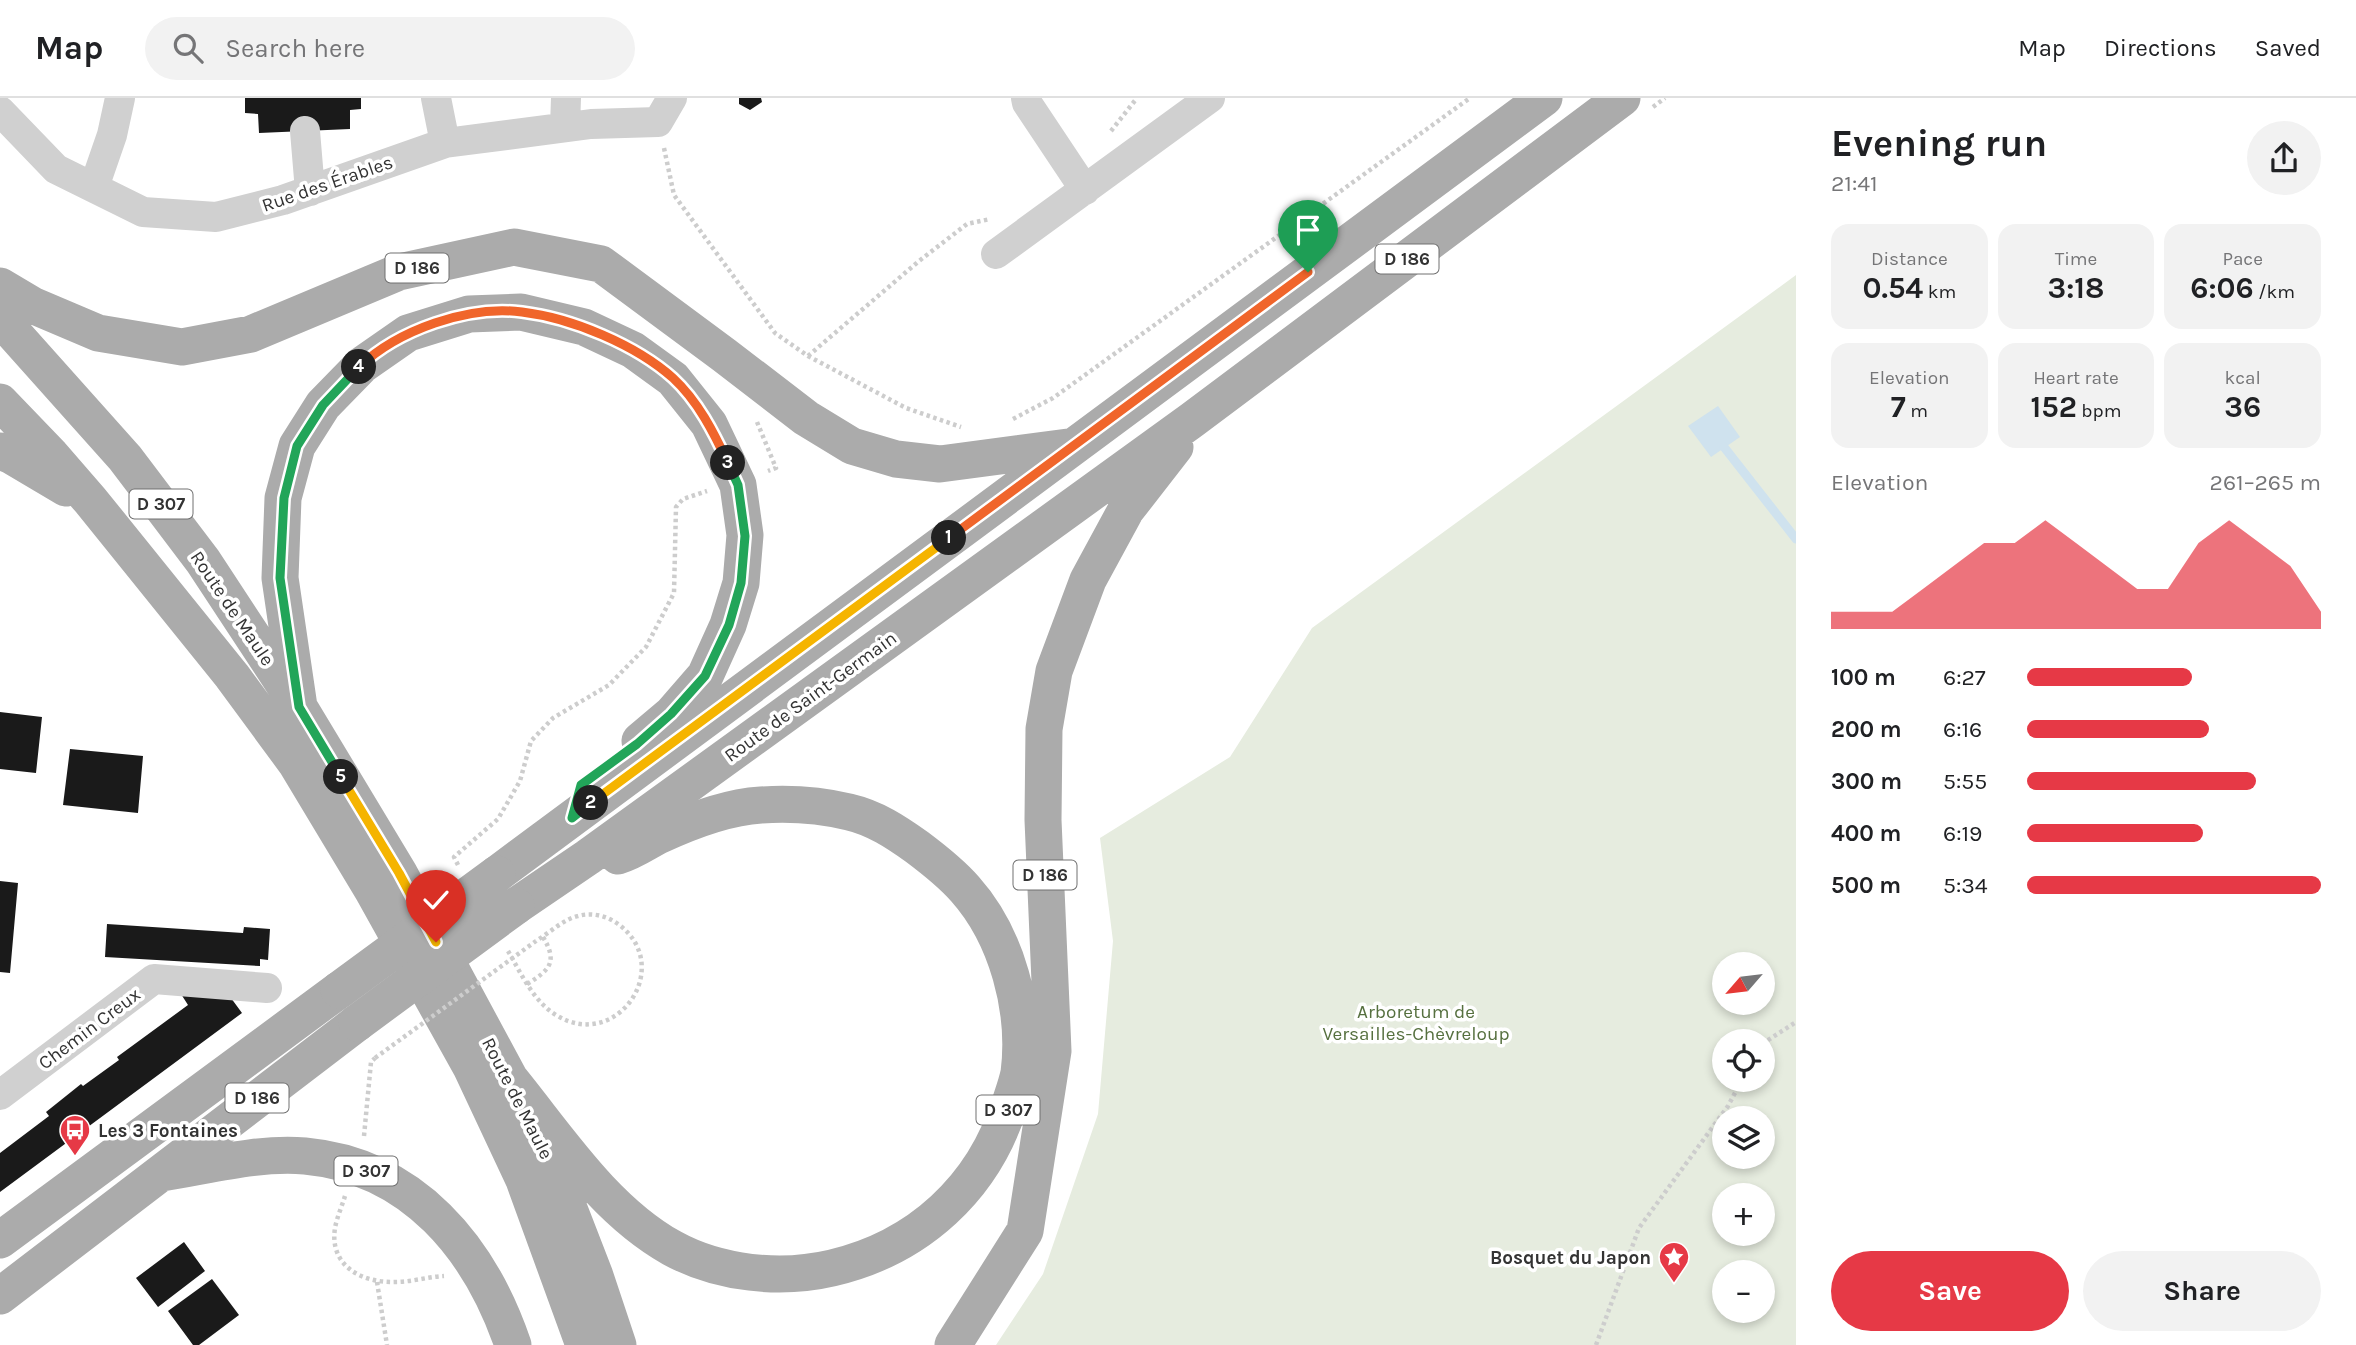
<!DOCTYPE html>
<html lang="en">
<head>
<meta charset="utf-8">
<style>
	body { margin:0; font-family:Karla,sans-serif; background:#f2f2f2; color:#202124; height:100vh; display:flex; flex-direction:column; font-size:26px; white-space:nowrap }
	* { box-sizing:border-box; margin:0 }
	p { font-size:23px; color:#757577 }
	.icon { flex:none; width:38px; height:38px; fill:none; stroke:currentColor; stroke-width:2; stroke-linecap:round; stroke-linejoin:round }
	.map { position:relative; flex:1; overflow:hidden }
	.drawer { display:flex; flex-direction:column; background:#fff; width:560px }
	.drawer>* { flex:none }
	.needle { width:46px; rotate:242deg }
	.controls { position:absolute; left:1712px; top:854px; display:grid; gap:14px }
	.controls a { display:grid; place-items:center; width:63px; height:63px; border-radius:50%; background:#fff; box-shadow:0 4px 10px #0003; font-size:35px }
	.pin { position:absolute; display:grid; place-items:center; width:60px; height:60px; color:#fff; margin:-72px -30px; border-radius:50% 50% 50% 0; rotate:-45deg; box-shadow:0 0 7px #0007 }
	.pin .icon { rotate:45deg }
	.km { position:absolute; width:35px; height:35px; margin:-18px; border-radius:50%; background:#222; color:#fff; font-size:19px; line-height:35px; text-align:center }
	.round { display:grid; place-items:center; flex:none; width:74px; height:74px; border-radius:37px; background:#f2f2f2 }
	.overview { display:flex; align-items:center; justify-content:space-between; height:119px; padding:0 35px }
	h1 { font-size:38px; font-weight:700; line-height:52px }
	.stats { display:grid; grid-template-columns:repeat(3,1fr); gap:10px; height:119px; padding:7px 35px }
	.stats div { display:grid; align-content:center; border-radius:18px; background:#f2f2f2; text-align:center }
	.stats b { font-size:30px; font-weight:700 }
	.stats small { font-size:19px; font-weight:400 }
	.stats p { font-size:19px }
	.chart { height:196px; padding:14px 35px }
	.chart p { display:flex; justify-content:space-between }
	.chart svg { width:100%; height:126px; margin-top:7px; fill:#e63946; opacity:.7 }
	.primary-button { display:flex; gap:14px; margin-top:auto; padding:14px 35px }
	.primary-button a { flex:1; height:80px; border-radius:42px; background:#e63946; color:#fff; font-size:28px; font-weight:700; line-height:80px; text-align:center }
	.primary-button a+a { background:#f2f2f2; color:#202124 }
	ul { padding:0 35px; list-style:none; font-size:23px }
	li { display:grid; grid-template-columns:112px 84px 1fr; align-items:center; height:52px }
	li i { height:18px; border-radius:9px; background:#e63946 }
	header { display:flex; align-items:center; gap:42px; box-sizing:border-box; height:98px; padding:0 35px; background:#fff; border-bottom:2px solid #e0e0e0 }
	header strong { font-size:33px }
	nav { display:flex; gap:38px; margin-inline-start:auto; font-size:24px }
	.search { width:490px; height:63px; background:#f2f2f2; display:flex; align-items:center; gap:18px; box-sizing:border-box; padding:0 24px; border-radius:38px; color:#757577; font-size:26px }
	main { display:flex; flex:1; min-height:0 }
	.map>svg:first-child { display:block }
	.green { fill:#e6ecdf; fill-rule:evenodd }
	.water { fill:#cfe2ee }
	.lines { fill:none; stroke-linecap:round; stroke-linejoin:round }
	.stream { stroke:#cfe2ee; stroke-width:9 }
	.building { fill:#1a1a1a }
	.path { stroke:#cdcdcd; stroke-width:4.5; stroke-dasharray:3.5 3.5; stroke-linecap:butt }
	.minor { stroke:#d0d0d0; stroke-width:30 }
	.major { stroke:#ababab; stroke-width:37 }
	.path-bridge { stroke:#cdcdcd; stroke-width:4.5; stroke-dasharray:3.5 3.5; stroke-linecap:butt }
	.major-bridge { stroke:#ababab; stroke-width:37 }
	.split-1-casing { stroke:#fff; stroke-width:14 }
	.split-2-casing { stroke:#fff; stroke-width:14 }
	.split-3-casing { stroke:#fff; stroke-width:14 }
	.split-4-casing { stroke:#fff; stroke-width:14 }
	.split-5-casing { stroke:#fff; stroke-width:14 }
	.split-6-casing { stroke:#fff; stroke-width:14 }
	.split-1 { stroke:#f0652b; stroke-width:9 }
	.split-2 { stroke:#f5b400; stroke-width:9 }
	.split-3 { stroke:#22a559; stroke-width:9 }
	.split-4 { stroke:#f0652b; stroke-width:9 }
	.split-5 { stroke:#22a559; stroke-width:9 }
	.split-6 { stroke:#f5b400; stroke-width:9 }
	.labels { text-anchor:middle; stroke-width:7; stroke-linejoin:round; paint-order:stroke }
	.shield { fill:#fff; stroke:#707070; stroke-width:2 }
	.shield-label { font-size:18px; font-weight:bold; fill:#333 }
	.street-label { font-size:19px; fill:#333; stroke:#fff }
	.park-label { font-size:19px; fill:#56703f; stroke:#fff }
	.poi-label { font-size:19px; font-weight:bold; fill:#333; stroke:#fff; text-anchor:start }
</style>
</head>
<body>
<header>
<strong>Map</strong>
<div class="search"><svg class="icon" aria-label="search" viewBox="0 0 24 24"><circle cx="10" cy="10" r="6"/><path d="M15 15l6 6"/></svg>Search here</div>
<nav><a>Map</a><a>Directions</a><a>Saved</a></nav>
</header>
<main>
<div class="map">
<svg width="1796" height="1247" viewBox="0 0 1796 1247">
	<rect width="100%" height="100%" fill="#fff"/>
	<path class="green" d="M1796,177v1070h-800l47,-71 55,-160 15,-173 -13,-103 130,-81 82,-129zM1724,866h38v39h-38zM1724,943h38v39h-38zM1724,1020h38v39h-38zM1724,1097h38v39h-38zM1724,1174h38v39h-38z"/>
	<path class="water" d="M1718,308l22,31 -29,20 -23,-31z"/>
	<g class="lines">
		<path class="stream" d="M1724,349l72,92"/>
	</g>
	<path class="building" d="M245,0h116v11l-11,1v19l-91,4 -1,-19 -13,-1z
		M739,0h22l1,4 -12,8 -11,-6z
		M0,614l42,5 -6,56 -36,-4z
		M70,651l73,7 -5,57 -75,-8z
		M0,783l18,2 -8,90 -10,-1z
		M107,826l136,9 1,-6 26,2 -2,31 -8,-1v7l-155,-9z
		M181,896l50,4 11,15 -242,179v-39l49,-37 -3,-4 35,-28 2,2 36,-26 -2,-3 71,-52z
		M184,1144l21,29 -47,36 -22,-29z
		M212,1181l27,36 -40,30h-6l-25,-34z"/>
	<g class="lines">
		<path class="path" d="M1653,9l12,-9
			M1111,33l26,-33
			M664,50l10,47 101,138 33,23 98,52 55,19
			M808,258l111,-95 48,-37 23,-5
			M1013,321l40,-21 417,-300
			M757,324l19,46 -8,3
			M458,767l-4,-8 44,-38 22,-38 11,-40 22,-23 56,-33 37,-38 28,-54 2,-86 7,-8 24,-8
			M508,853c13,22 25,50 48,64 61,38 120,-49 62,-91 -11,-8 -26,-12 -40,-8 -14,3 -29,17 -42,25
			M527,886c23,-14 31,-22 16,-47
			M1762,946l34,-22
			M364,1038l7,-74 4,-4
			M345,1098c-3,10 -8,21 -10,32 -6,38 27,55 60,54 16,0 32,-5 49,-6
			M377,1184l10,63
			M1596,1247l43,-117 89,-122 14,-26"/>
		<path class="minor" d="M436,0l9,45
			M1026,0l1,5 58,87
			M0,13l56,58 87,43 73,5 67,-17 162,-57 146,-19 67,-2 14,-24
			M565,29l1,-29
			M305,33l5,60
			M94,89l18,-52 8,-37
			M996,156l214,-156
			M0,997l154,-116 113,9"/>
		<path class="major" d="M0,188l32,19 66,28 84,14 69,-13 148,-62 115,-25 87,17 123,91 82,63 46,28 44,13 44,5 128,-17
			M0,220l125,140 78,103 96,146 100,166 111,206 42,86 43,111 23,69
			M0,304l51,53 39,45 142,176 64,87 77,128 98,176 53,113 60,165
			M0,353l12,5 54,32
			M299,609l-19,-129 3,-80 14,-52 26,-41 39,-40 46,-32 61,-19 52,-2 63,15 49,23 40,29 36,45 29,61 7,50 -4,48 -13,42 -23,51 -33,38 -32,27
			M497,776l1047,-776
			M516,808l72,-49 604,-437 430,-322
			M510,981c48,59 94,131 162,169 47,26 109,32 160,20 86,-20 152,-80 178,-165 3,-9 7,-20 9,-30 8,-63 -12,-137 -54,-184 -14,-16 -32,-30 -48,-42 -21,-15 -42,-29 -68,-35 -29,-7 -58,-9 -88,-7 -33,2 -73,17 -103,31 -13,7 -26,16 -40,20
			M162,1075c46,-7 95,-21 143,-17 108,10 175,92 208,189
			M0,1142l339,-250
			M0,1198l357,-273
			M953,1247l72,-114 28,-180 -10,-231 1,-91 10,-58 34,-91 38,-70 49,-63"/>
		<path class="path-bridge" d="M375,960l161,-117"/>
		<path class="major-bridge" d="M339,892l158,-116
			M357,925l159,-117"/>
	</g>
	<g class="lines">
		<g class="split-1-casing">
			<path id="split-1" d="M949,440l359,-266"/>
		</g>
		<g class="split-2-casing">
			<path id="split-2" d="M591,705l358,-265"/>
		</g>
		<g class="split-3-casing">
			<path id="split-3" d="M591,705l-19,15 9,-33 56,-41 34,-30 34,-38 24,-51 12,-42 4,-47 -7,-51 -10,-22"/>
		</g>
		<g class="split-4-casing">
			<path id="split-4" d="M359,269c39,-37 109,-62 163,-55 50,6 114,33 151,66 25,23 41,55 55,85"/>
		</g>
		<g class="split-5-casing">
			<path id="split-5" d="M341,679l-42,-70 -19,-129 4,-80 13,-52 26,-41 36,-38"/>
		</g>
		<g class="split-6-casing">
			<path id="split-6" d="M341,679l58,96 37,69"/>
		</g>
		<use href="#split-1" class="split-1"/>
		<use href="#split-2" class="split-2"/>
		<use href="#split-3" class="split-3"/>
		<use href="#split-4" class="split-4"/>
		<use href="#split-5" class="split-5"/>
		<use href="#split-6" class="split-6"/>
	</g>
	<defs>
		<g id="bus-pin" transform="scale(1.575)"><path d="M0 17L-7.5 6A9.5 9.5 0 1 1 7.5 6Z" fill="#e63946" stroke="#fff"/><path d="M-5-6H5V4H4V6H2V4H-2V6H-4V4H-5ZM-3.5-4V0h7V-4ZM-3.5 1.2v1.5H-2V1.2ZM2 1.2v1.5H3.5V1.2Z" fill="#fff"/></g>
		<g id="sight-pin" transform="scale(1.575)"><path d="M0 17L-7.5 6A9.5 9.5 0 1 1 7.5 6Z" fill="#e63946" stroke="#fff"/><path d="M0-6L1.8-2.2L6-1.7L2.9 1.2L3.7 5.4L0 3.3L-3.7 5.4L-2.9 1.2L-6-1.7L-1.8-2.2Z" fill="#fff"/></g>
	</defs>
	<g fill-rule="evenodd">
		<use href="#bus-pin" x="75" y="1032"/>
		<use href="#sight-pin" x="1674" y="1159"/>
	</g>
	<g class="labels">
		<g class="shield">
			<rect x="1375.5" y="146.5" width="63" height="29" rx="5"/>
			<rect x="385.5" y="155.5" width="63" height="29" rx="5"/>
			<rect x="129.5" y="391.5" width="63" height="29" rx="5"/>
			<rect x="1013.5" y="762.5" width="63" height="29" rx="5"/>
			<rect x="225.5" y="985.5" width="63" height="29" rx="5"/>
			<rect x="976.5" y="997.5" width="63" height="29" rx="5"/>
			<rect x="334.5" y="1058.5" width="63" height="29" rx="5"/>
		</g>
		<g class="shield-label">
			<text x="1407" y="167">D 186</text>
			<text x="417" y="176">D 186</text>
			<text x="161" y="412">D 307</text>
			<text x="1045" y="783">D 186</text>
			<text x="257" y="1006">D 186</text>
			<text x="1008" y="1018">D 307</text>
			<text x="366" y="1079">D 307</text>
		</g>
		<g class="street-label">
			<text transform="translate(327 85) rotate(-19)" y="7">Rue des Érables</text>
			<text transform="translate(233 510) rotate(56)" y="7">Route de Maule</text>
			<text transform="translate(810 598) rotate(-36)" y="7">Route de Saint-Germain</text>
			<text transform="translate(89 930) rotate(-37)" y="7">Chemin Creux</text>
			<text transform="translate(518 1000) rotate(63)" y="7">Route de Maule</text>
		</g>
		<g class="park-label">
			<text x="1416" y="920">Arboretum de<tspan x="1416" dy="22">Versailles-Chèvreloup</tspan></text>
		</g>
		<g class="poi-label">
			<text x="98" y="1039">Les 3 Fontaines</text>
			<text x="1651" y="1166" text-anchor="end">Bosquet du Japon</text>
		</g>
	</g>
</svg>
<div class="controls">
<a><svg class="needle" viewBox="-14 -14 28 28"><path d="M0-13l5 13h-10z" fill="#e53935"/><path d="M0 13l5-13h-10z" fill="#757577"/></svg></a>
<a><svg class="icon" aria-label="locate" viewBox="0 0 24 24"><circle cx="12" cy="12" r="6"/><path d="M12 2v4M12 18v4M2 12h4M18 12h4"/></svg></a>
<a><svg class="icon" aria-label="layers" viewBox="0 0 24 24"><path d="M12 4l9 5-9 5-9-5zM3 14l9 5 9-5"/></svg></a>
<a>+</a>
<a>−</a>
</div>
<div class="pin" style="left:1308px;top:174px;background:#1e9e55"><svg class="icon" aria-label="arrive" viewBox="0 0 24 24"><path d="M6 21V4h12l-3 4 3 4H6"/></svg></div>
<div class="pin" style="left:436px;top:844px;background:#d93025"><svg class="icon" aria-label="check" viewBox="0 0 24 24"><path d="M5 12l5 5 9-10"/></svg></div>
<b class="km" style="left:949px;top:440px">1</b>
<b class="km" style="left:591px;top:705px">2</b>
<b class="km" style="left:728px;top:365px">3</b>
<b class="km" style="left:359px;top:269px">4</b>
<b class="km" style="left:341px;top:679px">5</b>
</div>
<section class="drawer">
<div class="overview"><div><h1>Evening run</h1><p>21:41</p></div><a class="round"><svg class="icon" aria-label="share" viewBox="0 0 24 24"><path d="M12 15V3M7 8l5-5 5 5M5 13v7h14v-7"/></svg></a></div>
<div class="stats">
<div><p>Distance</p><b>0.54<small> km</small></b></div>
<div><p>Time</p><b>3:18</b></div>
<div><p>Pace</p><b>6:06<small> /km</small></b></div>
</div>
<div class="stats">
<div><p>Elevation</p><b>7<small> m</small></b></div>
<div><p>Heart rate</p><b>152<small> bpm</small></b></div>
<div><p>kcal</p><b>36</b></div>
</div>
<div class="chart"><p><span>Elevation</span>261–265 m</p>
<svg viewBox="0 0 160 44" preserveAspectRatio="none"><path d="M0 44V38L10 38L20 38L30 30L40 22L50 14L60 14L70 6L80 14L90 22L100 30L110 30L120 14L130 6L140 14L150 22L160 38V44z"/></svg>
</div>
<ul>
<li><b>100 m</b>6:27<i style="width:56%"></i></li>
<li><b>200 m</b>6:16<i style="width:62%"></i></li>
<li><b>300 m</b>5:55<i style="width:78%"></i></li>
<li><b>400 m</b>6:19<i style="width:60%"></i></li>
<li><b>500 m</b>5:34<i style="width:100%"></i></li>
</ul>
<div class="primary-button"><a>Save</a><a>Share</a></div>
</section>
</main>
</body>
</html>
